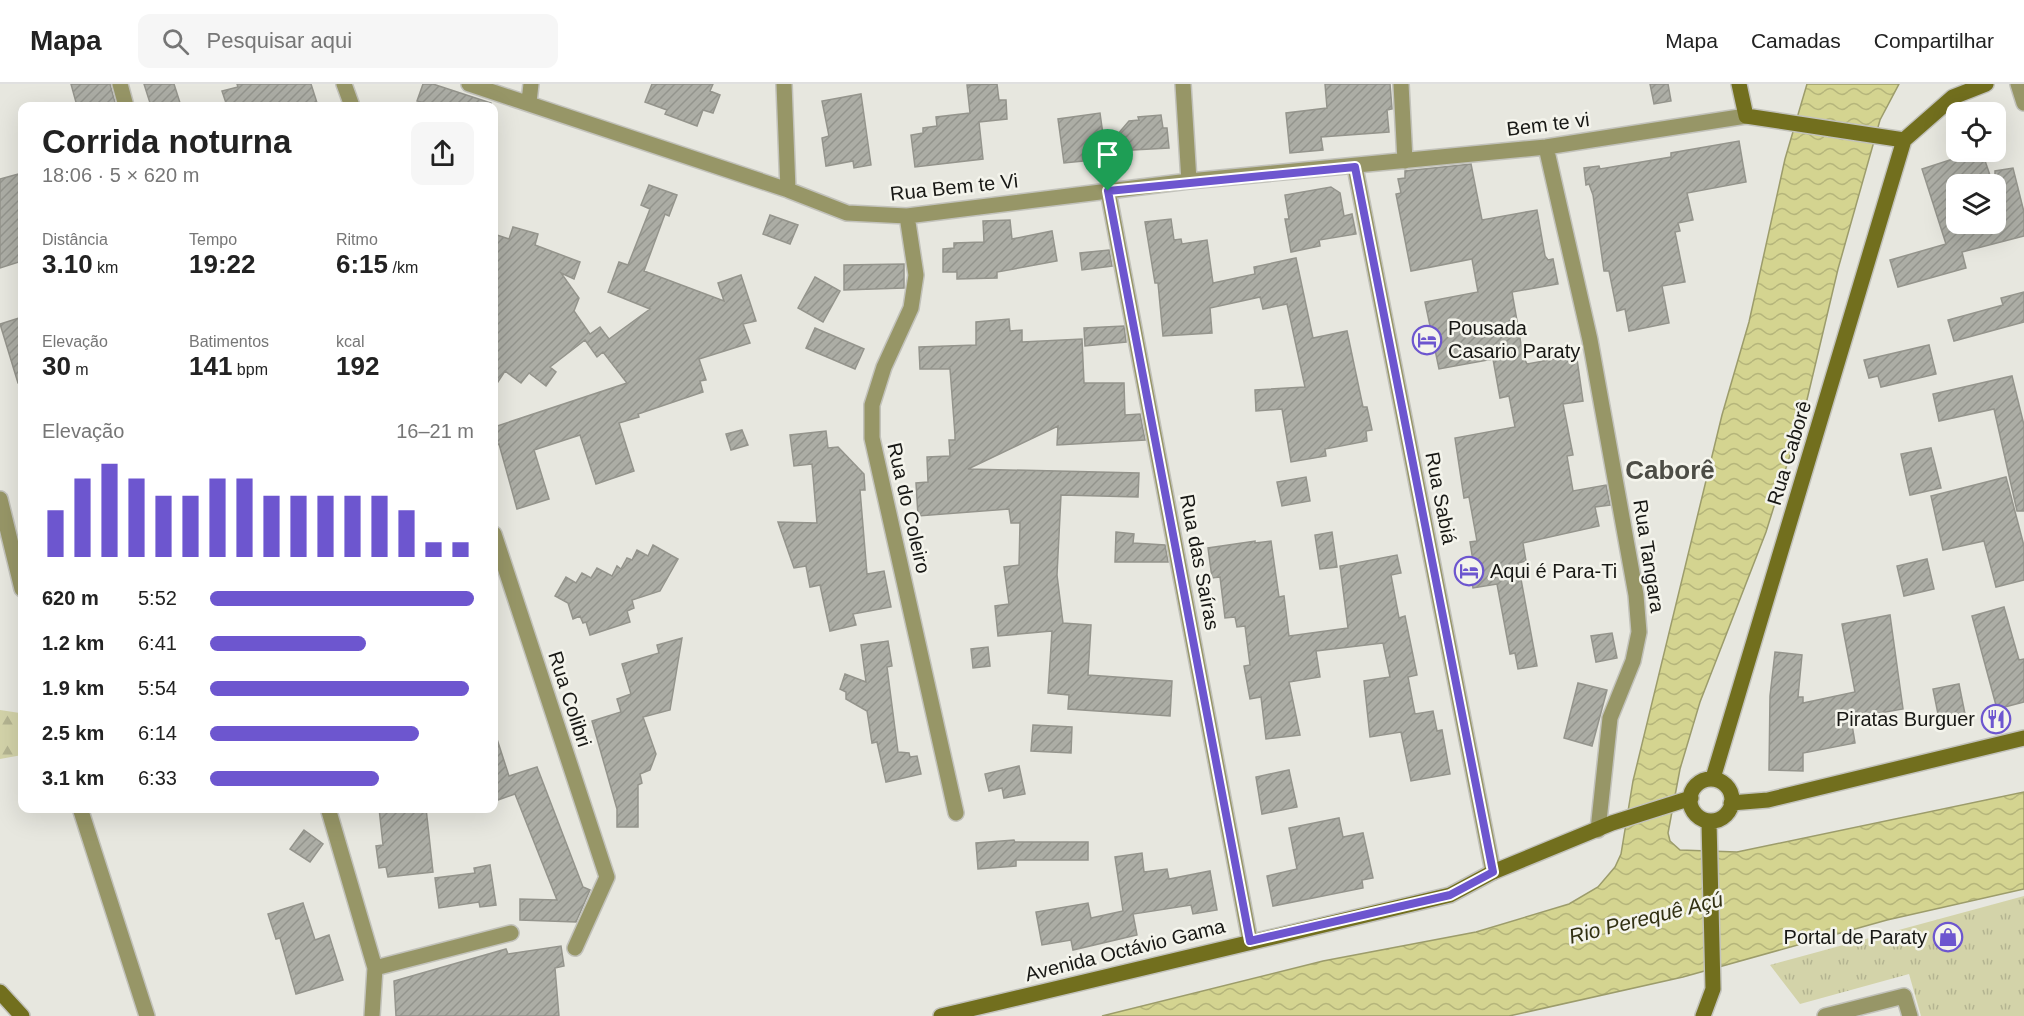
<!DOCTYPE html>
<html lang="pt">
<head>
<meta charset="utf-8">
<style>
	body { margin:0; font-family:Arial,sans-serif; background:#f6f6f6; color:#222; height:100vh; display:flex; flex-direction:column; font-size:22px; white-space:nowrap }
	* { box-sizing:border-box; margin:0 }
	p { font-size:20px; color:#767676 }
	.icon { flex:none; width:33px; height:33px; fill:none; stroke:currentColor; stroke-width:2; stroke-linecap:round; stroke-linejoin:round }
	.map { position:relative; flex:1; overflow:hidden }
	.drawer { position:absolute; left:18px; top:18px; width:480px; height:711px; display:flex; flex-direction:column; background:#fff; border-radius:12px; box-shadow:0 6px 24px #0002 }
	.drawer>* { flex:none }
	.controls { position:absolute; left:1946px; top:18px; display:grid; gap:12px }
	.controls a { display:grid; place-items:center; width:60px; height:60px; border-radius:12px; background:#fff; box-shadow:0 6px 24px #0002; font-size:30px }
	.pin { position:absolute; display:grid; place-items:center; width:51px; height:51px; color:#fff; margin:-62px -26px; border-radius:50% 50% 50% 0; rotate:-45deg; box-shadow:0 0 6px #0007 }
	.pin .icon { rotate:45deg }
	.round { display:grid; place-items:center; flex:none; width:63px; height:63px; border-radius:12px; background:#f6f6f6 }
	.summary { display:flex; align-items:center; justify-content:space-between; height:102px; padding:0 24px }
	h1 { font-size:33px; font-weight:700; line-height:45px }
	.stats { display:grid; grid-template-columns:repeat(3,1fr); gap:9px; height:102px; padding:6px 24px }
	.stats div { display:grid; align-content:center }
	.stats b { font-size:26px; font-weight:700 }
	.stats small { font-size:16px; font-weight:400 }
	.stats p { font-size:16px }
	.chart { height:168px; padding:12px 24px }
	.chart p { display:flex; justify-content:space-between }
	.chart svg { width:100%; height:108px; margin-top:6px; stroke:#6d56cf; stroke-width:6 }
	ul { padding:0 24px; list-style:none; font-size:20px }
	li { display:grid; grid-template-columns:96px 72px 1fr; align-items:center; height:45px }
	li i { height:15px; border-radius:8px; background:#6d56cf }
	header { display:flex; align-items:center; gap:36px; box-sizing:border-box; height:84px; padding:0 30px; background:#fff; border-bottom:2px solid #e0e0e0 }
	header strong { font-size:28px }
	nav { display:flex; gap:33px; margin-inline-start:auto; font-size:21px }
	.search { width:420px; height:54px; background:#f6f6f6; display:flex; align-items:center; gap:15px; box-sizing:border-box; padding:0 21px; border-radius:12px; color:#767676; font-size:22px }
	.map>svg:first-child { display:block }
	.forest { fill:url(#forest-firs) }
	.park { fill:url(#park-tufts) }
	.water { fill:url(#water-waves); stroke:#9c9c6b; stroke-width:1.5 }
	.building { fill:url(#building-hatch); stroke:#94948c; stroke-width:1.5 }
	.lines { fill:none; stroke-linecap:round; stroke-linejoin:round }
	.street-casing { stroke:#c2c2bb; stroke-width:18 }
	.secondary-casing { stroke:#c2c2bb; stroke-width:18 }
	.street { stroke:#979667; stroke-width:15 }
	.secondary { stroke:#726f1e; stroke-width:15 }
	.route-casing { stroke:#fff; stroke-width:12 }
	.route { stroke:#6d56cf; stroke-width:8 }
	.labels { text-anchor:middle; stroke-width:5; stroke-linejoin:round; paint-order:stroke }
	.street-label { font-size:20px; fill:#181815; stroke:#f4f4ec }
	.poi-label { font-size:20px; fill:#181815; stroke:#f4f4ec; text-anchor:start }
	.water-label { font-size:21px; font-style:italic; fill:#313012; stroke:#f4f4ec }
	.district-label { font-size:26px; font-weight:bold; fill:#4c4c45; stroke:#f4f4ec }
</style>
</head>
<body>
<header>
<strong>Mapa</strong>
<div class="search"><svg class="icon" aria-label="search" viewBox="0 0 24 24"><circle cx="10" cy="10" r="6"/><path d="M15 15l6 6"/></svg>Pesquisar aqui</div>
<nav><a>Mapa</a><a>Camadas</a><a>Compartilhar</a></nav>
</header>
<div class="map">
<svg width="2024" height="932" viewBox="0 0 2024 932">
	<defs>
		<pattern id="forest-firs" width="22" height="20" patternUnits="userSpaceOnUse" patternTransform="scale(1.5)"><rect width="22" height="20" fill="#d3d3a9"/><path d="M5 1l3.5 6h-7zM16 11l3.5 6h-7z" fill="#b4b491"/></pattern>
		<pattern id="park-tufts" width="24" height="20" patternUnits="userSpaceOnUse" patternTransform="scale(1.5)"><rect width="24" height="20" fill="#d3d3a9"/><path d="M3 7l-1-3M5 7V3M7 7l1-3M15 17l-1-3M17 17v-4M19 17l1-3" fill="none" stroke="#b4b491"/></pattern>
		<pattern id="water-waves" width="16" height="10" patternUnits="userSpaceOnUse" patternTransform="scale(1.5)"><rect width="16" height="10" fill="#d4d490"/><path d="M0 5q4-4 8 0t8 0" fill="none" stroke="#b5b57b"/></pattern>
		<pattern id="building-hatch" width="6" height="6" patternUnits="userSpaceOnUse" patternTransform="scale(1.5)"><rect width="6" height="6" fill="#acada5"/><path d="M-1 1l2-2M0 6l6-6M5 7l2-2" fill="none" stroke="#93948d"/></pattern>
	</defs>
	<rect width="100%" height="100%" fill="#e7e7df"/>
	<path class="forest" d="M0,626l20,3 2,42 -22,4z"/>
	<path class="park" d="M2024,812v120h-103l-12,-42 -109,30 -30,-39z"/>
	<path class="water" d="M1807,0h92l-19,36 -42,149 -32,135 -40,128 -66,170 -20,67 -12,64 2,8 10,9 57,2 287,-60v97l-137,31 -204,57 -174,39h-407l221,-55 153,-29 93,-28 29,-17 17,-20 6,-13 12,-73 89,-366 27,-93 36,-163z"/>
	<path class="building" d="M71,0h39l6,22h-39z
		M144,0h30l7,22h-30z
		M237,0h74l7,22h-91l-5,-15 16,-4z
		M423,0h10l58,19v3h-67l1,-3 -8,-2z
		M652,0h61l-3,7 10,4 -7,18 -10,-3 -6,16 -32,-12 2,-4 -22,-8z
		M997,0l2,16h7l1,19 -28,3 4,37 -68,8 -4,-32 12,-2v-5l14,-2 -1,-9 34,-4 -3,-28z
		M1325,0h65l2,25 -5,1 2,22 -68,5 2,13 -33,3 -4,-40 41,-5z
		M1650,0h18l3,17 -17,3z
		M861,10l10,71 -17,3 -1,-7 -27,5 -4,-28 7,-2 -7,-35z
		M1100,29l5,36 24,-28 10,-1 -1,-3 23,-2 2,13h4l2,20 -74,4 -13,3 1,6 -19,2 -6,-44z
		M1739,57l7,41 -59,11 6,27 -15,3 2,8 -5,1 10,50 -23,4 7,37 -40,8 -4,-22 -8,2 -8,-40h-5l-11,-76 -4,-11 -3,1 -2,-17 15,-2 1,3 71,-12v-4z
		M1950,68h32l11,32h-44l7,22v23l23,-5h16v-53l18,-3 11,44v24l-62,16 4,16 -68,19 -8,-27 56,-16 -24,-75 31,-10z
		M1471,80l11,56 55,-10 8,46 3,4 5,-1 5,25 -46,8 11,64 4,8 44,-8 1,4 5,-1 6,42 -20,3 10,51 -6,1 6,35 33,-6 4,20 -15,2 4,19 -76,17 3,18 -8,2 19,103 -19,3 -3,-16 -5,1 -13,-70 -24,4 -5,-26 5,-1 -3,-19 7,-1 -8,-44 -5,1 -9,-60 60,-11 -6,-31 -9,2 -7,-39 -54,10 -14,-67 53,-10 -6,-33 -61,12 -15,-77 5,-1 -3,-14 7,-1v-7z
		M22,89v88l-22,7v-89z
		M649,101l28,10 -8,21 -4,-2 -21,57 80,30 -6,-18 23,-8 15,46 -13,3 7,19 -51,16 7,21 -6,1 3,11 -65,22 1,3 -20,6 15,48 -38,13 -16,-49 -46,15 15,49 -32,10 -18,-65 -5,2v-19l133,-44 -24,-31 -6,5 -12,-17 -35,27 6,5 -10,14 -17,-13 -8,10 -16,-12 -11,17v-154l15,5 4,-12 25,7 -3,11 45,17 -6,17 -13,-6 18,25 -5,13 16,23 10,-7 9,12 41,-30 -42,-17 11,-30 9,3 22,-56 -9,-4z
		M1331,103l9,6 4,23 8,-2 4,20 -37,6 1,6 -29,6 -6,-33h4l-4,-24z
		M770,131l28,10 -8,19 -27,-10z
		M1171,135l3,21 7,-1 1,5 25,-4 6,43 42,-9 -1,-7 42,-9 17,80 34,-7 16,76h4l5,23 -6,1 1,10 -42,8 1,7 -35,6 -9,-53 -26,2 -1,-21 50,-3 -18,-83 -24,5 -3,-12 -50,11 2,25 -49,3 -5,-53h-3l-10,-61z
		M1010,136l2,19 40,-8 5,30 -60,11v6l-40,1v-7h-14v-23l11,-1v-5l30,-1 -1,-21z
		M1109,166l3,16 -30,4 -2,-17z
		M904,180v24l-60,2v-25z
		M815,193l25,14 -17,31 -25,-14z
		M2024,208v30l-70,19 -6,-21 55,-15 -2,-7z
		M22,233v66h-4l-18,-59z
		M1009,235l1,12 12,-1v12l60,-3 2,44h40l1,32 15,-1 5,26 -88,5 1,-19 -90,43 171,4 -1,24 -77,-2 -4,80 6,48 28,2 -3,50 84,6 -2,35 -102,-7 1,-14 -21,-2 4,-62 -54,5 -3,-30 14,-2 -5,-37 15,-2 1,-42h-9l-2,-14 -91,7 -2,-33 12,-1 -1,-25 23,-1 -1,-16h6v-5l-5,-66h-30l-1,-22 57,-2v-23z
		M1124,242l2,16 -41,4 -1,-18z
		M815,244l49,21 -9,20 -49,-21z
		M1929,261l7,29 -55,13 -3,-11 -9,2 -5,-18z
		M2012,292l12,49v86h-7l-23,-102 -55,12 -6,-27z
		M742,346l6,15 -17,5 -5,-16z
		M826,347l2,17 10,-1 26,27 1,16h-5l7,84 17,-3 7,36 -38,7 3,11 -26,6 -10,-46 -10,2 -4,-21 -12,2 -16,-46 39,1 -5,-59 -18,2 -4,-31z
		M1931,364l10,40 -31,7 -9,-41z
		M1306,393l4,24 -28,5 -5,-24z
		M2006,393l18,69v34l-28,7 -12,-46 -41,9 -12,-54z
		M1116,448l18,2 -1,9 32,2 3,17h-53z
		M1332,448l5,35 -17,2 -5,-34z
		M1255,457v2l16,-2 8,56 5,-1 5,40 59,-8 -8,-62 57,-11 4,18 -10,2 8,43 6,-2 12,59 -9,2 7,37 18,-3 4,20 5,-1 8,44 -39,7 -10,-49 -31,5 -6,-56 26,-4 -7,-34 -67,8 4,26 -31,5 11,53 -34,4 -5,-42 -11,2 -6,-33 6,-1 -5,-39 -8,1 -2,-10 -10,1 -5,-41 -8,1 -4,-30z
		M653,461l25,14 -18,32 -28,9 2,8 -7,3 3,11 -40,13 -4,-13 -3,1 -3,-7 -7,3 -5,-16 -13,-7 11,-19 10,6 6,-10 9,5 6,-10 15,8 5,-10 4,3 6,-11 5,2 5,-10 11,6z
		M1927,475l7,30 -30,7 -7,-30z
		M2004,523l15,53 5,-1v43l-27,7 -25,-93z
		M1890,531l13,94 -52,9 4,25 -52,10v18l-34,-1 1,-74 5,-44 27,3 -4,42h5v6l52,-11 -13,-68z
		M1612,549l5,25 -21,4 -5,-26z
		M682,554l-12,72 -27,7 13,37 -6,16 -10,4 2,9 -4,2v42h-21v-18l-25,-88 29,-9 -4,-13 14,-5 -9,-30 37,-11 -2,-8z
		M888,557l4,25 -5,1 11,85 11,1 1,4 7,-1 4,18 -35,8 -9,-40 -5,1 -5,-32 -21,-12v-7l-6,-3 5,-15 21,8 -5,-37z
		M988,563l2,19 -17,2 -2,-19z
		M1578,599l29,7 -15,56 -28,-8z
		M1959,600l6,30 -26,5 -6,-30z
		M1033,641l39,2 -1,26 -40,-2z
		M494,655h3l12,37 28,-9 46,120 7,3 -14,32 -56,-2v-21l37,1 -42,-106 -17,6 -4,-13z
		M1019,682l6,28 -21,4 -2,-10 -13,3 -4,-17z
		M1289,686l8,37 -35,7 -6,-37z
		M379,724h47l7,64 -45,5 -2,-10 -7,1 -3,-22 7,-1z
		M1339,734l4,19 20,-4 10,45 -11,2 1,8 -90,18 -6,-30 30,-7 -8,-41z
		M304,746l19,14 -13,18 -20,-13z
		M1014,756l1,2h73v18h-72v6l-38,3 -2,-26z
		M1142,769l2,19 23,-3 2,10 41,-8 7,39 -24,4 -2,-9 -58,9 4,21 -64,15 -2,-10 -29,5 -6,-33 52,-9 3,15 32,-7 -8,-54z
		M490,781l6,40 -16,2 -1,-5 -40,6 -4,-30 40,-5 -1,-5z
		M303,819l12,37 14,-5 14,45 -47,14 -16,-56 -4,1 -8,-25z
		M561,862l3,20 -9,2 4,48h-163l-2,-35 112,-32 2,5z"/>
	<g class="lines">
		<g class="street-casing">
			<path id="street" d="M120,0l6,22
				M344,0l8,22
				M469,0l319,106 59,23 60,3 282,-35 357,-34 200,-31
				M784,0l4,106
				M1183,0l6,97
				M1401,0l4,77
				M2018,0l6,19
				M529,18l2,-18
				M1546,63l44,193 46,255 3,37 -6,29 -23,57 -12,112
				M1355,83l138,705
				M1108,107l142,750
				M907,132l9,59 -5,33 -27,59 -12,38v33l84,375
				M0,415l22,90
				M494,450l113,343 -32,71
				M80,724l67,208
				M328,724l47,160 -3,48
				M375,884l136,-35
				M1825,932l79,-20 6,20"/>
		</g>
		<g class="secondary-casing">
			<path id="secondary" d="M1739,0l7,32 158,24
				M1904,56l49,-43 33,-13
				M1713,694l191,-638
				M1690 716a21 21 0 1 1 42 0a21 21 0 1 1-42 0Z
				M1731,719l37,-3 256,-62
				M0,908l22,24
				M941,932l509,-121 43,-23 119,-49 79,-25
				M1703,932l10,-27 -4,-167"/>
		</g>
		<use href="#street" class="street"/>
		<use href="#secondary" class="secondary"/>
	</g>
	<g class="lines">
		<g class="route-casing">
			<path id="route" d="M1355,83l138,705 -43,23 -200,46 -142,-750z"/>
		</g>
		<use href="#route" class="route"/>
	</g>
	<defs>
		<g id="hotel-ring" transform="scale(1.5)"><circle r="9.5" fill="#f4f4ec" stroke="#6d56cf" stroke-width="1.5"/><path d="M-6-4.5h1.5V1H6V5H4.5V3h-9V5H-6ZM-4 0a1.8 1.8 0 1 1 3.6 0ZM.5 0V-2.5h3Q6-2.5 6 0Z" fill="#6d56cf"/></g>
		<g id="restaurant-ring" transform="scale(1.5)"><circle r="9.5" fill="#f4f4ec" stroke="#6d56cf" stroke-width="1.5"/><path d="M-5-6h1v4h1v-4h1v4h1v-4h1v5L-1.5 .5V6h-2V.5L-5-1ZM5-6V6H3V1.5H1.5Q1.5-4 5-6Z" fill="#6d56cf"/></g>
		<g id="shop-ring" transform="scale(1.5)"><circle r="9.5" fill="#f4f4ec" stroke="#6d56cf" stroke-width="1.5"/><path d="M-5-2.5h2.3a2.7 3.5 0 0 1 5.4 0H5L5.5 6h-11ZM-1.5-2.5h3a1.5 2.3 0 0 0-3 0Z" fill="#6d56cf"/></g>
	</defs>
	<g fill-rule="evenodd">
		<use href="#hotel-ring" x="1427" y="256"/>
		<use href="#hotel-ring" x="1469" y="487"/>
		<use href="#restaurant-ring" x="1996" y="635"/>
		<use href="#shop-ring" x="1948" y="853"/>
	</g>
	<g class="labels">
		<g class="street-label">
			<text transform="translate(1548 40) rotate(-7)" y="7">Bem te vi</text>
			<text transform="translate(954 103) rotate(-6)" y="7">Rua Bem te Vi</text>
			<text transform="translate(1789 369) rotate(-73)" y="7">Rua Caborê</text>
			<text transform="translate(1441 414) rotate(79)" y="7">Rua Sabiá</text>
			<text transform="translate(909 424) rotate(77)" y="7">Rua do Coleiro</text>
			<text transform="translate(1649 472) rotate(81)" y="7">Rua Tangara</text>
			<text transform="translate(1200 478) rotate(79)" y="7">Rua das Saíras</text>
			<text transform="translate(570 615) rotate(72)" y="7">Rua Colibri</text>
			<text transform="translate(1125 866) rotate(-14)" y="7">Avenida Octávio Gama</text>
		</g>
		<g class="poi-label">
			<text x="1448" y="251">Pousada<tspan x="1448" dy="23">Casario Paraty</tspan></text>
			<text x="1490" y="494">Aqui é Para-Ti</text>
			<text x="1975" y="642" text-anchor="end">Piratas Burguer</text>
			<text x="1927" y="860" text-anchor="end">Portal de Paraty</text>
		</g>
		<g class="water-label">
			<text transform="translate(1646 834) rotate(-14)" y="7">Rio Perequê Açú</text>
		</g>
		<g class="district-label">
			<text x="1670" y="395">Caborê</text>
		</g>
	</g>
</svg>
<div class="controls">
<a><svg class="icon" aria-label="locate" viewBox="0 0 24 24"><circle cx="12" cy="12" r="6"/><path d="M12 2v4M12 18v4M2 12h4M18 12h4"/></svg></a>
<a><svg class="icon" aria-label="layers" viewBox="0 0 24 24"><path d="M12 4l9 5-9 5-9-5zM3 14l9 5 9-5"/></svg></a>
</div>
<div class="pin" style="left:1108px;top:107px;background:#1e9e55"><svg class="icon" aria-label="arrive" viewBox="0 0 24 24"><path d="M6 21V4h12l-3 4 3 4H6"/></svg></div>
<section class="drawer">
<div class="summary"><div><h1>Corrida noturna</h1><p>18:06 · 5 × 620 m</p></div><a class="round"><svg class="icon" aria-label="share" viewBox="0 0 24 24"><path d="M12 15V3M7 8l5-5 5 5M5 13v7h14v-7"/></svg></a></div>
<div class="stats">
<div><p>Distância</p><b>3.10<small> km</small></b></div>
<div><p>Tempo</p><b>19:22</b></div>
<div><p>Ritmo</p><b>6:15<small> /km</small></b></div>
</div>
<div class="stats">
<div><p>Elevação</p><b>30<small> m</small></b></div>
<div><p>Batimentos</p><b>141<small> bpm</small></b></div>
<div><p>kcal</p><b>192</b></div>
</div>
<div class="chart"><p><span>Elevação</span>16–21 m</p>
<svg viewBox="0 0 160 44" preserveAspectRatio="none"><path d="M5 44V25M15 44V12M25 44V6M35 44V12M45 44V19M55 44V19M65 44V12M75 44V12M85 44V19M95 44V19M105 44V19M115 44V19M125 44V19M135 44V25M145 44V38M155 44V38"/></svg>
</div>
<ul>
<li><b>620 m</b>5:52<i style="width:100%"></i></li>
<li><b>1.2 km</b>6:41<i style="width:59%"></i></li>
<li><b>1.9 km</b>5:54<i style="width:98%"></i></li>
<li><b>2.5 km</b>6:14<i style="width:79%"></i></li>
<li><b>3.1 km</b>6:33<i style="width:64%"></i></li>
</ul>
</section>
</div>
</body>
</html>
